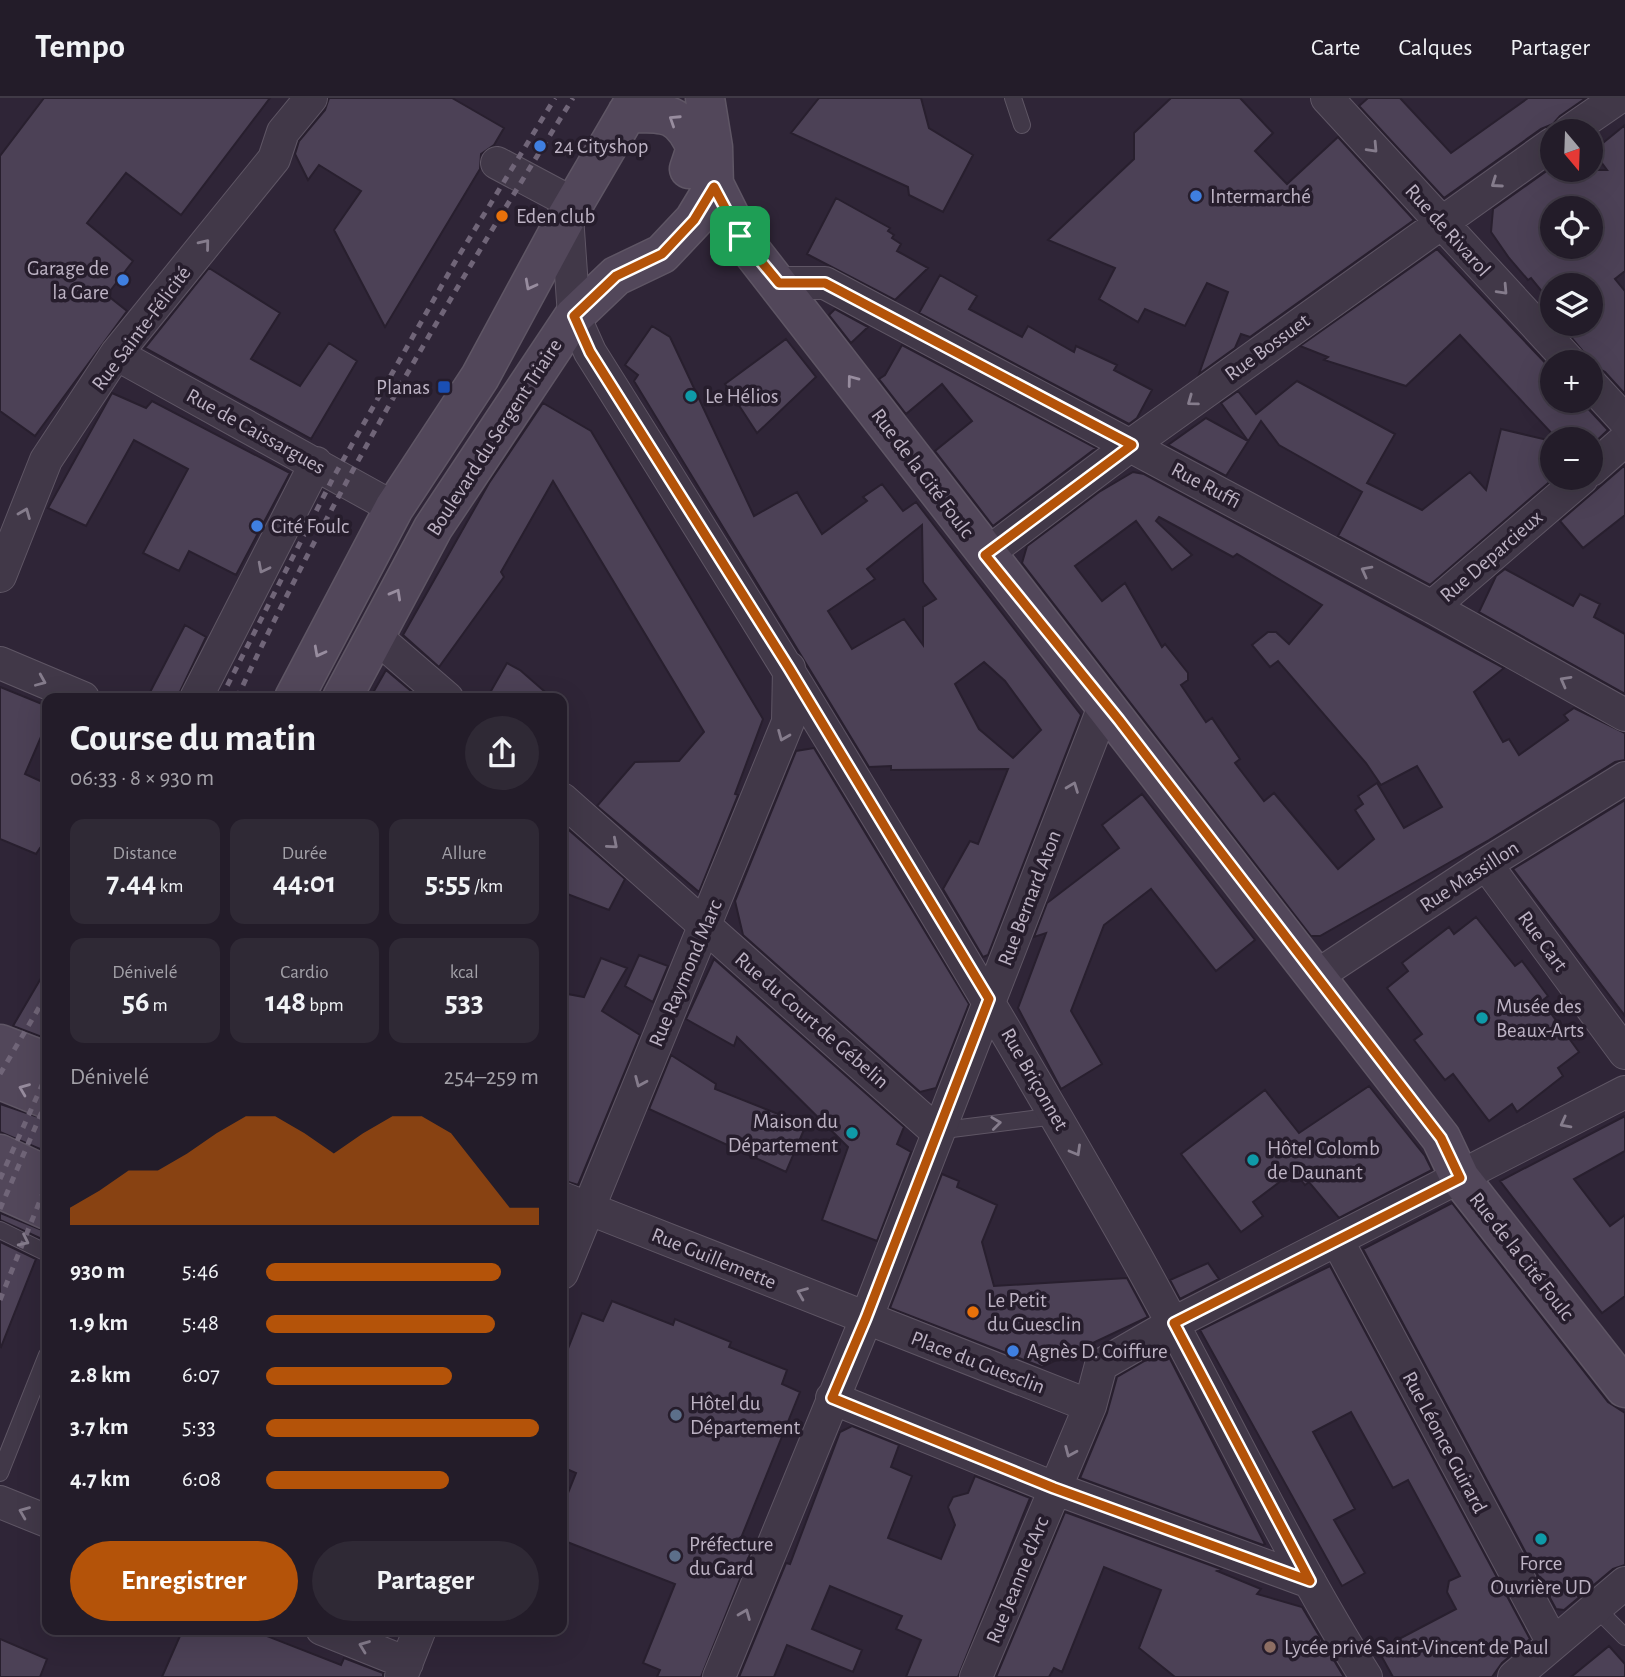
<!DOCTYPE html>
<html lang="fr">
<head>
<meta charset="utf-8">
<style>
	body { margin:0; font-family:"Alegreya Sans",sans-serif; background:#2f2935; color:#f1f3f6; height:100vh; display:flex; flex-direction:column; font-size:26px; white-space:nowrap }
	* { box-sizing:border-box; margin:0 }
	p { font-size:23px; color:#a3a1a8 }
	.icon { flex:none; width:38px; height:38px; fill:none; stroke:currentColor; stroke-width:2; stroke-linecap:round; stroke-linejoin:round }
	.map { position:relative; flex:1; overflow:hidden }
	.drawer { position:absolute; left:42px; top:595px; width:525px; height:942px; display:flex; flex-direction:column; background:#231c29; border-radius:14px; box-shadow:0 7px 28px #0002,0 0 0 2px #403a46 }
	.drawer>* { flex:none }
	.needle { width:46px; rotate:161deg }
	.fabs { position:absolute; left:1540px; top:21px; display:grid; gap:14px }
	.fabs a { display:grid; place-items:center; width:63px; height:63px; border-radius:50%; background:#231c29; box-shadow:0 7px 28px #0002,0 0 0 2px #403a46; font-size:35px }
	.pin { position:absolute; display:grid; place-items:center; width:60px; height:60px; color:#fff; margin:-30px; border-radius:14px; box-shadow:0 4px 10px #0006 }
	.round { display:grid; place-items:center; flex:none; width:74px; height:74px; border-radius:37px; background:#2f2935 }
	.overview { display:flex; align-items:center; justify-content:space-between; height:119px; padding:0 28px }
	h1 { font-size:38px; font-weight:700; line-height:52px }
	.figures { display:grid; grid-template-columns:repeat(3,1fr); gap:10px; height:119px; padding:7px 28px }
	.figures div { display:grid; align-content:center; border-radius:14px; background:#2f2935; text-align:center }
	.figures b { font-size:30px; font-weight:700 }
	.figures small { font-size:19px; font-weight:400 }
	.figures p { font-size:19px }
	.chart { height:196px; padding:14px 28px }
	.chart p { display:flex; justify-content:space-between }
	.chart svg { width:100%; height:126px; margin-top:7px; fill:#b45309; opacity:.7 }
	.action { display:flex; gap:14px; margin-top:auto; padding:14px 28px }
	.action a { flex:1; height:80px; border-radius:42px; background:#b45309; color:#fff; font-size:28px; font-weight:700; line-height:80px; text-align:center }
	.action a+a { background:#2f2935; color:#f1f3f6 }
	ul { padding:0 28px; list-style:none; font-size:23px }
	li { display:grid; grid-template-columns:112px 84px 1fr; align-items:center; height:52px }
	li i { height:18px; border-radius:9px; background:#b45309 }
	header { display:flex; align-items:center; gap:42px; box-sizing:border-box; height:98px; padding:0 35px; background:#231c29; border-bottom:2px solid #403a46 }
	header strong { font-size:33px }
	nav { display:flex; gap:38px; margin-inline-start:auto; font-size:24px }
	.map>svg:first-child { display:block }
	.building { fill:#4c4156; stroke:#281f2e; stroke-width:2; fill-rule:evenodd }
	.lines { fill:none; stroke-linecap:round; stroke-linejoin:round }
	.lane-casing { stroke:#5f5665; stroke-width:18 }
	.street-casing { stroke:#5f5665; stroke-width:34 }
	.secondary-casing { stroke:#5f5665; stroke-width:41 }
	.lane { stroke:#413848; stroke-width:16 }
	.street { stroke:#413848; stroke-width:32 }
	.secondary { stroke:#52475a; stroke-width:38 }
	.rail { stroke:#706578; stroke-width:5; stroke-dasharray:7 7; stroke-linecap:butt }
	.oneway { stroke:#988d9f }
	.oneway2 { stroke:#857c8c }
	.route-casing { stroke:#fff; stroke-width:14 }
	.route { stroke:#b45309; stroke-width:9 }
	.shop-dot { fill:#3f7fe0; stroke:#261d2c; stroke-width:2.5 }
	.food-dot { fill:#e8710a; stroke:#261d2c; stroke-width:2.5 }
	.transit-dot { fill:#1a4fb4; stroke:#261d2c; stroke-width:2.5 }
	.culture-dot { fill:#0f9aa8; stroke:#261d2c; stroke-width:2.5 }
	.service-dot { fill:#5c6f8a; stroke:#261d2c; stroke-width:2.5 }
	.education-dot { fill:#8d6e63; stroke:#261d2c; stroke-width:2.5 }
	.labels { text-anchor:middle; stroke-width:7; stroke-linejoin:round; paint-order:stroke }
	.poi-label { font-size:21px; fill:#bdb3c4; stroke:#261d2c; text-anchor:start }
	.street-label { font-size:21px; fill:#bdb3c4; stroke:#261d2c }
</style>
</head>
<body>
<header>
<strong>Tempo</strong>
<nav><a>Carte</a><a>Calques</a><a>Partager</a></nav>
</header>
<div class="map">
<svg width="1625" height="1579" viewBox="0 0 1625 1579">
	<rect width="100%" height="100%" fill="#2f2537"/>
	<path class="building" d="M44,0h226l-89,117 -55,-42 -39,50 46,38 -26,34 20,16 -92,125 -35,-25v-255z
		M329,0h123l52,30 -10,17 -13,9 -1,15 -95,158 -51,-97 27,-39 -42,-26 -11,15 -13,-26 4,-13 26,-31z
		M819,0h102l8,30 44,27 -30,57 -34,-17 -1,-8 -117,-54z
		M1171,0h69l33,35 -18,18 32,33 51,-47 76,83 -164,117 -9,-3 -6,14 -36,26 29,-82 -21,-9 -22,43 -40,-17 -7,13 -39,-23 16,-31 -67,-28 86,-81v-26z
		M1368,0h32l51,55 77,-55h58l-26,18 -7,8 -12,5 -97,69 -85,-92z
		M1625,27v146l-10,8 10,12v103l-20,-22 -10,-6 -35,-42h31v-39h-39v19l-21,-26 -3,2 -19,-22 -18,-26 2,-23 55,-39h59l-14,-19zM1552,110h39v39h-39z
		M836,100l54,30 -2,3 6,4 -2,3 9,6 -4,7 31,17 -33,32 -88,-46z
		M1437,151l115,121v31h29l27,29 -17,16v-7h-34l-97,-104 -54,51 -82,-26 4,-3 -28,-11z
		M209,170l71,45 -29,46 49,27 29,-43 28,18 -46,78 -166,-91z
		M940,177l37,21 -8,13 53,28 6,-11 46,26 2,-6 41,19 -3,5 38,20 -15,28 -8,6 -210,-111z
		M835,211l33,18 -17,16 -22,-28z
		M652,228l18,11 84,179 43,-24 25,42 45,-33 -4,-4 19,-13 21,27 13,-9 165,213 -93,240 -5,2 -40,-68 27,-48 8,3 30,-75 -117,1v-4l-22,1 -235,-386 4,-6 -13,-10zM922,427l1,57 13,17 -13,8v38l-19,-26 -52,30 -24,-38 47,-32 -8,-10zM984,564l21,19 36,49 -28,28 -34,-29 -24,-45z
		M786,241l30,38 -59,56 -32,-49z
		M902,247l194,103 -103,78 -58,-75 37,-30 -30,-37 -36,30 -27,-35 6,-4z
		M1297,283l98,53 -28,49 55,27 48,-38 16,18 15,-61 51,12 2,37 -124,107 -92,-49 24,-44 -83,-47 -18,-24 -35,55 -58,-31 38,-27 42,23 -27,-38 17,-12 18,23z
		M112,295l34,15 6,-7 138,72 -54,102 -47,-24 -10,20 -36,-18 45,-84 -54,-29 -48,86 -38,-18z
		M543,305l48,28 172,288 -28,75 3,1 -39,97 -102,-86 38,-44 44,-1 25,-29 -151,-251 -52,91 3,5 -65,90 -36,-32 86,-152z
		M1625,367v50l-42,33 -23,-27z
		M1133,374l11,2 360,194 -30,24 29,50 6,-3 10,16 49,-35 -4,-5 10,-7 51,25v27l-10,2 -126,78 -169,96h-9l-289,-373 5,-17 72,-54zM1159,419l74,40 4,-3 85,51 -33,39 -13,-12h-8l-16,13 18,22 8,-6 88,102 15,22 36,-19 25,41 -38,21 -27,-45 -19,13 5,8 -8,6 19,29 -36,30 -64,-76 -10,8 -29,-38 5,-4 -28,-41 -6,4 -25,-37 7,-5v-7l-23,-29 -3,3 -37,-64 -23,18 -27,-35 61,-45 36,49 20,-15 -36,-34z
		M1505,471l68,37 7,-12 20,10 -6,13 31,17v60l-146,-82 17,-36z
		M185,527l21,12 -29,61h-30z
		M507,565l13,7 32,28h-65z
		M386,572l31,26 -2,2h-45z
		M0,589l47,19v17l-22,51 22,10v67l-7,-3 -4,6 -36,-15z
		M814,650l155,256 -33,84 -16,4 -177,-157 -8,-34 61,-150z
		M1142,696l113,146 -39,31 -65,-82 -47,36 -33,86 31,53 -41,25 -43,-81 28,-75 -12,4 13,-34 72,-55 -17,-23z
		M1625,702v216l-112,-147z
		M562,726l63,55 -16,31 -47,-18z
		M1476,819l39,49 7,-5 26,35 -6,5 37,51 -21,16 5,8 -46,36 -5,-8 -23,17 -36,-47 -8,6 -31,-40 8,-6 -35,-46 21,-17 -6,-8 47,-36 5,7z
		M639,857l29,11 -15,36 -28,-16z
		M601,860l26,10 -25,43 38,24 -62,150 -16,-5v-187l22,4z
		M714,861l190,168 -7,17 14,8 -34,89 -55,-21 26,-73 -111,-110 -3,9 -48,-27z
		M47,870v71l-34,-13z
		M671,957l45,29 -1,5 91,36 -20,47 -137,-63z
		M1369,988l56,70 7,14 -93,48 -30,-36 -4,3 -11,-14 -41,31 10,14 -22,16 -60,-78 84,-64 34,43z
		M0,1006l47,16v32l-47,-20z
		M1625,1018v35l-51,28 36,47 15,-11v81l-23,17 -102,-132z
		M942,1076l17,7 -2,6 40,18 -15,37 12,44 133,-8 21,39 -106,50 -152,-59z
		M1452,1105l156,199 17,11v152l-12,4 -49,41 -8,-1 -193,-360z
		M0,1115l47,19 -3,8 -44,-20z
		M0,1144l36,17 -35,88 -1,-1z
		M1208,1165l11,16 -39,20 -10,-19z
		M1330,1168l200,373 -28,24 -10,14h-99l-15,-27 78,-41 -9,-17 2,-11 11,-5 -52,-96 -15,8 -42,-76 -38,20 42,77 -21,11 31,53 -23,13 -142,-256z
		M612,1203l61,24 2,-6 56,23 -2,5 58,23 -5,14 18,8 -61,151 13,6 -51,128h-44l3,-7 -17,-7 32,-79 -113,-44v-32l14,-35 -14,-6v-103l20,-51 21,8z
		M1165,1251l100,195 -2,1 -183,-67 27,-65 10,-36z
		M852,1328l47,19 -8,22 21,9 -24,62 53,21 14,-34 -7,-18 5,-10 15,-4 7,-17 55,22 -72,179h-52l15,-37 -25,-11 6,-13 -72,-30 -18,43 50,21 -9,22 -66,-27 -13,32h-35l47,-114 4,1 50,-132z
		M1065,1414l156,57 -4,2 44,18 -4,5 45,13 42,70h-169l-36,-29 22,-58 -57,-23 -42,105 -8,-4 -5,9h-53z
		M183,1531h66l92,36 3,-7 39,15v4h-221z
		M0,1541l47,20 -7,18h-40z
		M1609,1548l16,18v13h-54z"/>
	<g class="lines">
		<g class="lane-casing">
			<path id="lane" d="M1013,0l9,27
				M936,1033l120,-15
				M0,1132l47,23
				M0,1375l47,-118
				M1596,1510l29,29"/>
		</g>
		<g class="street-casing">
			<path id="street" d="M1327,0l243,264
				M1570,33l48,-33
				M497,65l77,41
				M567,118l7,100 16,36c184,292 364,585 535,885 83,145 152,298 241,440
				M779,185h46l607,324 193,108
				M116,256l278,154
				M1591,286l34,37
				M1591,372l34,-30
				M985,457l146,-110 421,-301
				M0,478l46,-116 70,-106 158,-195 9,-27 28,-34
				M1432,509l150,-129
				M374,537l73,63
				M0,565l83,35
				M196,600l120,-235
				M562,701l374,332
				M1486,766l139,189
				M1315,879l171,-113 139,-86
				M562,1100l528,208
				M1337,1142l216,403
				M562,1175l226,-551 1,-54
				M832,1300l222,90 256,94
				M0,1404l47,19
				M322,1531l85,34
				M401,1579l19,-48
				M719,1579l147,-358 239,-615
				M976,1579l114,-271 11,-41 73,-42 451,-231
				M1514,1579l111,-94"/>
		</g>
		<g class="secondary-casing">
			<path id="secondary" d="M627,15c37,0 52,-3 69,35l-7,21
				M696,50l44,88 701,902 19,40 165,210
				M294,600l100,-190 86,-131 87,-161 69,-118
				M342,600l91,-170 141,-212 42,-40 46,-22 32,-34 20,-33 -1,-40 -8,-49
				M0,946l47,18
				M0,982l47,19
				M0,1056l47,22
				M0,1091l47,21"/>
		</g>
		<use href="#lane" class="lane"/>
		<use href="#street" class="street"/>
		<use href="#secondary" class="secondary"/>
		<path class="rail" d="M221,600l112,-220 122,-216 100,-164
			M237,600c97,-208 215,-405 336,-600
			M0,976l47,-80
			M0,1081l47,-105
			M0,1111l47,-109
			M0,1202l47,-117"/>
	</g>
	<defs><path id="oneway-chevron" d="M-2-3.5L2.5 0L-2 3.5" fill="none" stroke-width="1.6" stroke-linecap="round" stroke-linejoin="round" transform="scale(1.75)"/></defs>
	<g class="oneway">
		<use href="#oneway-chevron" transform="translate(674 22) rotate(-147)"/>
		<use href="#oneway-chevron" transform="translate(530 187) rotate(118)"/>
		<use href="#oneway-chevron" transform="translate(852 282) rotate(-127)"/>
		<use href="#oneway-chevron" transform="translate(396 496) rotate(-61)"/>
		<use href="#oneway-chevron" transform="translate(319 554) rotate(118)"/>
		<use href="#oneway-chevron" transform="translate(24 991) rotate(-158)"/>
	</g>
	<g class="oneway2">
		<use href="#oneway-chevron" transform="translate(1373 50) rotate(47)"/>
		<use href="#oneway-chevron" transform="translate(1496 85) rotate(145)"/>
		<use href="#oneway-chevron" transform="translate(205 146) rotate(-51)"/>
		<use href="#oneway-chevron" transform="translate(1503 192) rotate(47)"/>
		<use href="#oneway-chevron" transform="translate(1192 303) rotate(144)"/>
		<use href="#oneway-chevron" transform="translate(25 415) rotate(-68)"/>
		<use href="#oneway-chevron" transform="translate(263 470) rotate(117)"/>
		<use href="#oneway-chevron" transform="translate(1366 473) rotate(-152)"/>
		<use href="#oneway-chevron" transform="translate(41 583) rotate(23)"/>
		<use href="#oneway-chevron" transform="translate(1565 583) rotate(-151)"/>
		<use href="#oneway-chevron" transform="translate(783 638) rotate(112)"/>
		<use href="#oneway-chevron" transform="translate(1073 689) rotate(-69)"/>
		<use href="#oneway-chevron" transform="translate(613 746) rotate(41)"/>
		<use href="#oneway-chevron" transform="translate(640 984) rotate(113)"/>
		<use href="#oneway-chevron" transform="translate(996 1025) rotate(-7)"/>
		<use href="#oneway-chevron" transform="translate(1565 1025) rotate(152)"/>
		<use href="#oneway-chevron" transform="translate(1076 1053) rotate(60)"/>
		<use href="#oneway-chevron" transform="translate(24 1143) rotate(26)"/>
		<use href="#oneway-chevron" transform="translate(802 1195) rotate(-158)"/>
		<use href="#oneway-chevron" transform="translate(1070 1354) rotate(113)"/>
		<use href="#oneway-chevron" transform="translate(24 1414) rotate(-158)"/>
		<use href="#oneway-chevron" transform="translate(745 1516) rotate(-68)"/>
		<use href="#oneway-chevron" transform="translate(364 1548) rotate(-159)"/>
	</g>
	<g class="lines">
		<g class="route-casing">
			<path id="route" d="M714,89l26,49 39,47h46l307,162 -147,110 134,165 322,418 19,40 -286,145 136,258 -256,-93 -222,-90 34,-80 123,-319 -200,-331 -199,-316 -16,-36 42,-40 46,-22 32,-34z"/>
		</g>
		<use href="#route" class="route"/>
	</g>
	<g class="shop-dot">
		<circle cx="540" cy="48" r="7"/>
		<circle cx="1196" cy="98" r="7"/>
		<circle cx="123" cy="182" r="7"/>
		<circle cx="257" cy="428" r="7"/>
		<circle cx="1013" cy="1253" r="7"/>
	</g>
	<g class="food-dot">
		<circle cx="502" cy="118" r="7"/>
		<circle cx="973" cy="1214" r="7"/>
	</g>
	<rect class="transit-dot" x="437" y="282" width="14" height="14" rx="3.5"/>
	<g class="culture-dot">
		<circle cx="691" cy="298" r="7"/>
		<circle cx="1482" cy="920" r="7"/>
		<circle cx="852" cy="1035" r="7"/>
		<circle cx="1253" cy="1062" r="7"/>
		<circle cx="1541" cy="1441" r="7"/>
	</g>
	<g class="service-dot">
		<circle cx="676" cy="1317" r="7"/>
		<circle cx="675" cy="1458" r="7"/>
	</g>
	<circle class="education-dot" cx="1270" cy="1549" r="7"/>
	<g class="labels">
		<g class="poi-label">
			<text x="554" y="55">24 Cityshop</text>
			<text x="1210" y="105">Intermarché</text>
			<text x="516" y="125">Eden club</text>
			<text x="109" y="177" text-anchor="end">Garage de<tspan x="109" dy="24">la Gare</tspan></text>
			<text x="430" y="296" text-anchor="end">Planas</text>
			<text x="705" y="305">Le Hélios</text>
			<text x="271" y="435">Cité Foulc</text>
			<text x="1496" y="915">Musée des<tspan x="1496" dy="24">Beaux-Arts</tspan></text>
			<text x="838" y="1030" text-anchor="end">Maison du<tspan x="838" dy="24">Département</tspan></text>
			<text x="1267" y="1057">Hôtel Colomb<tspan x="1267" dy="24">de Daunant</tspan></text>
			<text x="987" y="1209">Le Petit<tspan x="987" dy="24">du Guesclin</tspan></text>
			<text x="1027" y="1260">Agnès D. Coiffure</text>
			<text x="690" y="1312">Hôtel du<tspan x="690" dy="24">Département</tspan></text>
			<text x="689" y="1453">Préfecture<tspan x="689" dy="24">du Gard</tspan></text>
			<text x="1541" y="1472" text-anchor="middle">Force<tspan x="1541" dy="24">Ouvrière UD</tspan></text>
			<text x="1284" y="1556">Lycée privé Saint-Vincent de Paul</text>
		</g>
		<g class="street-label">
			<text transform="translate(1448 132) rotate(48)" y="7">Rue de Rivarol</text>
			<text transform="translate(141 230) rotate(-53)" y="7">Rue Sainte-Félicité</text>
			<text transform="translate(1267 249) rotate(-36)" y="7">Rue Bossuet</text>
			<text transform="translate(256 333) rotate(29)" y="7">Rue de Caissargues</text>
			<text transform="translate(494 339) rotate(-57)" y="7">Boulevard du Sergent Triaire</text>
			<text transform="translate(923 375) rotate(53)" y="7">Rue de la Cité Foulc</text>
			<text transform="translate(1206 387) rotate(28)" y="7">Rue Ruffi</text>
			<text transform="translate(1491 458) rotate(-41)" y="7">Rue Deparcieux</text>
			<text transform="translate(1469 778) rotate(-33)" y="7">Rue Massillon</text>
			<text transform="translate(1029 800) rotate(-69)" y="7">Rue Bernard Aton</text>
			<text transform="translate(1543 843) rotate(54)" y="7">Rue Cart</text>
			<text transform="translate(685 875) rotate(-67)" y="7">Rue Raymond Marc</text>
			<text transform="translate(812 922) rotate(41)" y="7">Rue du Court de Gébelin</text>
			<text transform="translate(1035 981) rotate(60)" y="7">Rue Briçonnet</text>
			<text transform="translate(1522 1158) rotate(52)" y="7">Rue de la Cité Foulc</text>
			<text transform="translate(714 1160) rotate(22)" y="7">Rue Guillemette</text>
			<text transform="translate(978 1264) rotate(21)" y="7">Place du Guesclin</text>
			<text transform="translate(1445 1344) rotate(62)" y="7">Rue Léonce Guirard</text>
			<text transform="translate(1017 1482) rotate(-68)" y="7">Rue Jeanne d'Arc</text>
		</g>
	</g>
</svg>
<div class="fabs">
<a><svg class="needle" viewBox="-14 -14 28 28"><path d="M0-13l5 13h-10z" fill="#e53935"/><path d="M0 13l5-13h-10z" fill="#a3a1a8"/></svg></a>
<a><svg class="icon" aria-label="locate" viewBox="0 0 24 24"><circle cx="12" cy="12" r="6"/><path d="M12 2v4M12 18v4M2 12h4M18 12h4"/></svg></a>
<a><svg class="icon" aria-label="layers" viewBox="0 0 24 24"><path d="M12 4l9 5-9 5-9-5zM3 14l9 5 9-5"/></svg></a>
<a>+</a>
<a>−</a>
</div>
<div class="pin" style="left:740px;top:138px;background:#1e9e55"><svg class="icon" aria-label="arrive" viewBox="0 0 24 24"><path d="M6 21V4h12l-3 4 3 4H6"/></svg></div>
<section class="drawer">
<div class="overview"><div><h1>Course du matin</h1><p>06:33 · 8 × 930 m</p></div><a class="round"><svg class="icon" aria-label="share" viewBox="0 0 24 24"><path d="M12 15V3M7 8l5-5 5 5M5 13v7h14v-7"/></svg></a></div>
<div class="figures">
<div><p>Distance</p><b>7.44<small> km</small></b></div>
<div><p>Durée</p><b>44:01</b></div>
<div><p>Allure</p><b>5:55<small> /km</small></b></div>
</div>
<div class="figures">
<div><p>Dénivelé</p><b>56<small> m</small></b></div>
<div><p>Cardio</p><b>148<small> bpm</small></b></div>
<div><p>kcal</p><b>533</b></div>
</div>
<div class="chart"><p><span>Dénivelé</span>254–259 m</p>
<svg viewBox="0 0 160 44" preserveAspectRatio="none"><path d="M0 44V38L10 32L20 25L30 25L40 19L50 12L60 6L70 6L80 12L90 19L100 12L110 6L120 6L130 12L140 25L150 38L160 38V44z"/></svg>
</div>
<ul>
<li><b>930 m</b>5:46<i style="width:86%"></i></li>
<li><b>1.9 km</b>5:48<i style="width:84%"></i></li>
<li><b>2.8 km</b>6:07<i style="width:68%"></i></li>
<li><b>3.7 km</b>5:33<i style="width:100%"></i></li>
<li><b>4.7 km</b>6:08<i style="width:67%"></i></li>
</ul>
<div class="action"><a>Enregistrer</a><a>Partager</a></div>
</section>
</div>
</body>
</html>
